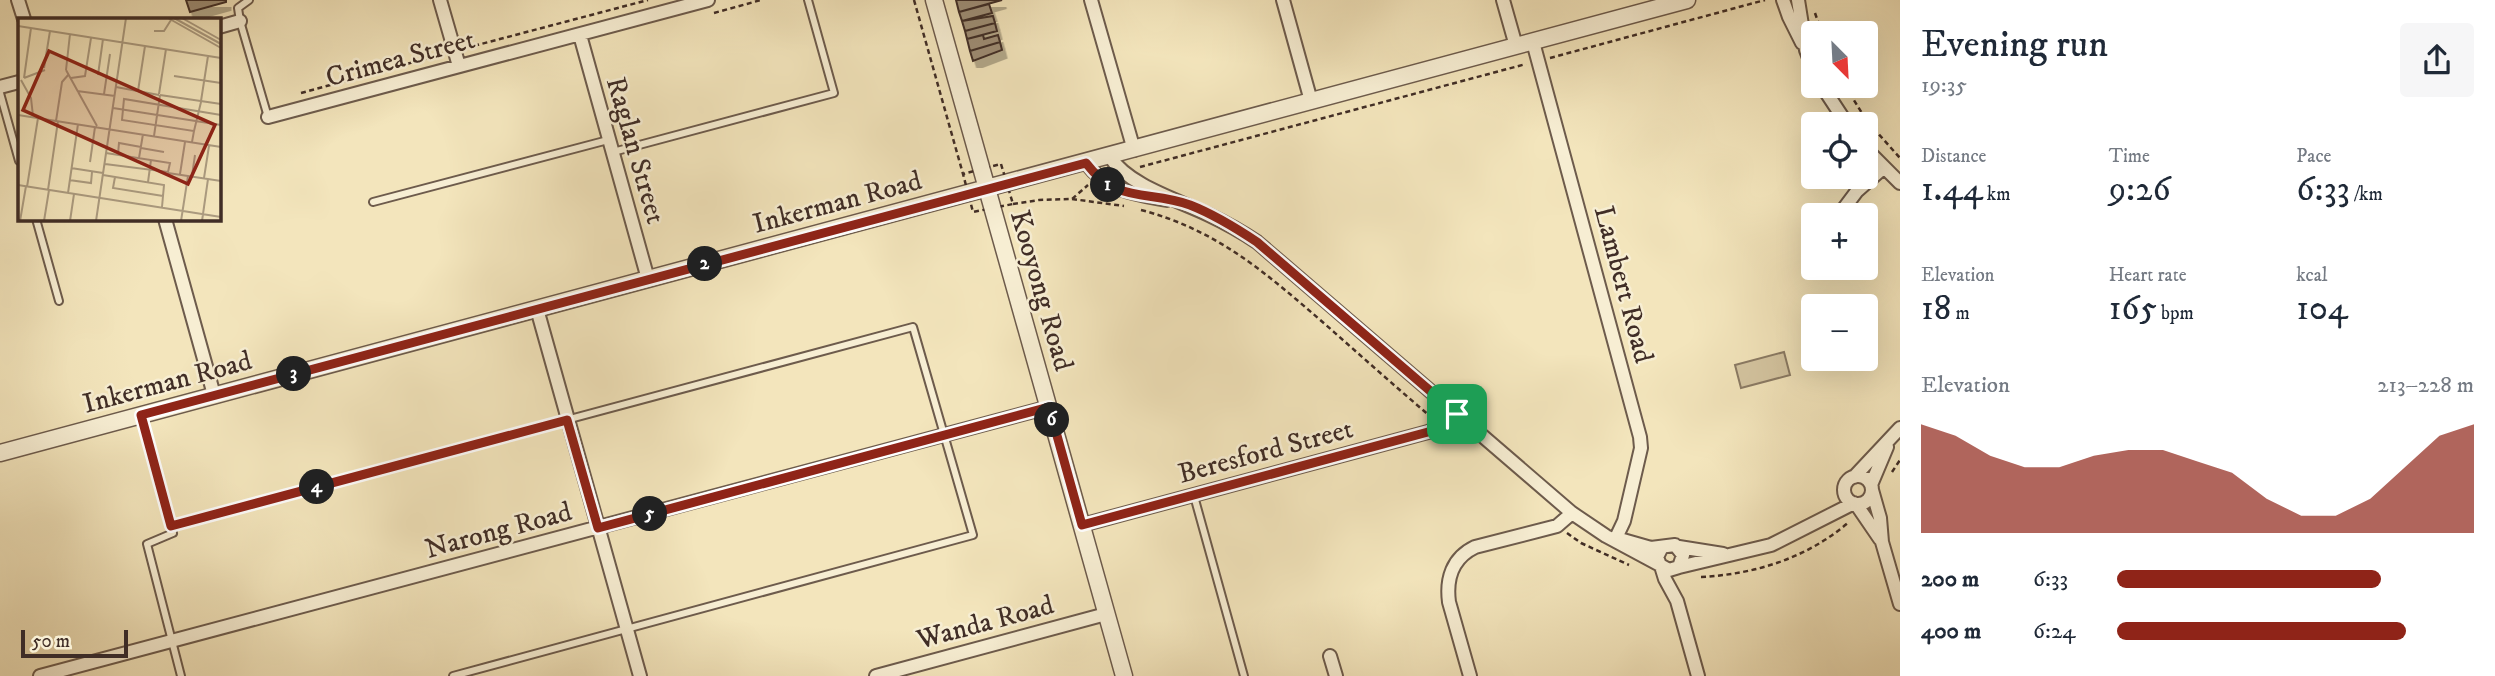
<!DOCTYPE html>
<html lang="en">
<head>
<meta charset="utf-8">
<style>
	body { margin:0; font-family:"IM FELL DW Pica",serif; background:#f6f6f7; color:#1f2937; height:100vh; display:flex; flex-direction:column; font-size:26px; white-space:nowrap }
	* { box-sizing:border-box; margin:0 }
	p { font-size:23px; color:#747a83 }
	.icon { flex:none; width:38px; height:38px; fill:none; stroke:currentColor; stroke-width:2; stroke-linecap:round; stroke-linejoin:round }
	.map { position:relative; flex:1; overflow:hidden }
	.sheet { display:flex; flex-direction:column; background:#fff; width:595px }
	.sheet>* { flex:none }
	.needle { width:46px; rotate:156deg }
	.buttons { position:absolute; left:1801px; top:21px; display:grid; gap:14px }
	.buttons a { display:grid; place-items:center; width:77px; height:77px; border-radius:7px; background:#fff; box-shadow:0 7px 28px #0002; font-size:35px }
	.scale { position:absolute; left:21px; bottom:18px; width:107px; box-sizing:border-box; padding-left:7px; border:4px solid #402d26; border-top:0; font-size:19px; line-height:24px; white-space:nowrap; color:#402d26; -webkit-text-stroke:5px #f7eed3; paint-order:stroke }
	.pin { position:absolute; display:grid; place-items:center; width:60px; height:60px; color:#fff; margin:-30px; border-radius:14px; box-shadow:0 4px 10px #0006 }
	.km { position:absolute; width:35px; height:35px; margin:-18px; border-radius:50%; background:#222; color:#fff; font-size:19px; line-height:35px; text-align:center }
	.round { display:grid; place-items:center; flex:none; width:74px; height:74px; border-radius:7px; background:#f6f6f7 }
	.summary { display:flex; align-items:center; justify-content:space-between; height:119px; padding:0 21px }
	h1 { font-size:38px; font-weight:600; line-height:52px }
	.metrics { display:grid; grid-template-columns:repeat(3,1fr); gap:10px; height:119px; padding:7px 21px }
	.metrics div { display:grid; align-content:center }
	.metrics b { font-size:35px; font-weight:600 }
	.metrics small { font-size:19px; font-weight:400 }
	.metrics p { font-size:19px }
	.chart { height:196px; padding:14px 21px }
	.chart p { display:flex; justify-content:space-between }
	.chart svg { width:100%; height:126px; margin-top:7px; fill:#8f2418; opacity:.7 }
	ul { padding:0 21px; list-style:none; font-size:23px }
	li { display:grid; grid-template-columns:112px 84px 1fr; align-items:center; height:52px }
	li i { height:18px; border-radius:9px; background:#8f2418 }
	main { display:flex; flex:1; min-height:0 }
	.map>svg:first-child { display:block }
	.green { fill:#d5c6a2; stroke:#8a7a64; stroke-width:2 }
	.building { fill:#9d8d74; stroke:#402d26; stroke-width:2; filter:url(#shadow) }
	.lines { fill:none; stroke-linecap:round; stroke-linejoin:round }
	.service-casing { stroke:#6d5b4c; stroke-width:10 }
	.minor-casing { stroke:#6d5b4c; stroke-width:16 }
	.tertiary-casing { stroke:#6d5b4c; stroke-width:19 }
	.path { stroke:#402d26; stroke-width:2.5; stroke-dasharray:5 3.5; stroke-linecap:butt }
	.service { stroke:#f7eed3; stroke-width:6 }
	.minor { stroke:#f7eed3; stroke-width:12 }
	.tertiary { stroke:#f7eed3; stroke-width:16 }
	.route-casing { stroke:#fff; stroke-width:14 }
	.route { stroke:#8f2418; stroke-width:9 }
	.labels { text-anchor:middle; stroke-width:5; stroke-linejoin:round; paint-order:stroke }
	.street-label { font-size:28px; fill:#402d26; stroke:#f7eed3 }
	.inset-road { fill:none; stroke:#ab9b80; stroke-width:2 }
	.view { fill:#8f2418; fill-opacity:0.15; stroke:#8f2418; stroke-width:3.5 }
	.inset-edge { fill:none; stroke:#402d26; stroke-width:3.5 }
</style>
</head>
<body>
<main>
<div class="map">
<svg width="1900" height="676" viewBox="0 0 1900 676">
	<defs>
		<filter id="shadow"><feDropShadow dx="4.5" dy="8" stdDeviation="0" flood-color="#0004"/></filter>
	</defs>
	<rect width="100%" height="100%" fill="#f3e5bc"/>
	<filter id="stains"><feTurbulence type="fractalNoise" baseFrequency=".00286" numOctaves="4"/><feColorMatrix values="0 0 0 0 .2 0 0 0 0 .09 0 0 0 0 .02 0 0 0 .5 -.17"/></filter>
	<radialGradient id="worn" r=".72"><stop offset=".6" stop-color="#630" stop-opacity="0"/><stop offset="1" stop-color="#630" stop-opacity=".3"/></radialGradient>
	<path class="green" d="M1784,352l6,23 -49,13 -6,-23z"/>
	<path class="building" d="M186,0h40v2l-36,10z
		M956,0h46l-43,12z
		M989,4l3,9 -30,8 -3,-9z
		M993,16l2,7 -30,8 -3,-10z
		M995,23l2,8 -30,8 -2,-8z
		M983,35l1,4 14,-4 2,7 -30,9 -3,-12z
		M1000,42l2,8 -29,11 -3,-10z"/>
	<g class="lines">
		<g class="service-casing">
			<path id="service" d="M249,0l-11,8 2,13 28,96
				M0,93l19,68
				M613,152l221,-59 -26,-93
				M373,202l235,-62
				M36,219l23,82
				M141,416l30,110 742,-199 60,208 -520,141
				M1194,496l50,180
				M171,526l2,7 -26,11 34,132"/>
		</g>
		<g class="minor-casing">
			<path id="minor" d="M18,0l6,19
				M440,0l19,66
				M1091,0l43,150
				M1283,0l28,101
				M1503,0l13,46
				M1783,0l6,17 13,26
				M1798,0l8,50 7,18
				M219,27l21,-6
				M580,35l68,244
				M1533,42l107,395 1,11 -17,73 -9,19
				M1822,86l25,38
				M0,87l19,-5
				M268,117l440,-117
				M1866,149l34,34
				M1110,157c19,29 68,43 99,58 17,8 33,17 48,27l315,271 34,23 54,29
				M1086,163c21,28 49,31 81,37
				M1839,215l18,-24 26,-23
				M165,219l49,176
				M1809,268l4,-7
				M537,309l103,367
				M1844 490a14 14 0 1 1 28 0a14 14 0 1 1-28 0Z
				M1854,477l46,-49
				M1871,485l16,-38
				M1872,490l8,28 2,24 18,62
				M1856,504l24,35
				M1082,525l346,-93 15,-6 14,-12
				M1623,540l28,8 24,-3 8,10 -4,12 -10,3 -9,-5 -3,-8 5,-10
				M1679,547l44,7
				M1661,566l4,13 12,22 21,75
				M1679,567l92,-22 83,-42
				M1330,656l6,20
				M40,676l1009,-269
				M876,676l230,-62
				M1470,676l-21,-74c-3,-23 3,-44 26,-55l82,-21 15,-13"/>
		</g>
		<g class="tertiary-casing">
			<path id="tertiary" d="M934,0l190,676
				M0,453l1687,-453"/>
		</g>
		<path class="path" d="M914,0l49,174
			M714,13l47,-13
			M1815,13l7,20
			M466,48l182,-48
			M1550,58l215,-58
			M1845,86l22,35 33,37
			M301,93l142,-39
			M1001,164l12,40 -40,8 -10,-38z
			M1140,167l386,-103
			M1072,199l52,7
			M1013,204l26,-4 33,-1 16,-14
			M1141,210c77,20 126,64 185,115 35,31 70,62 105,92
			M1892,472l8,-12
			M1567,533l14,10 48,22
			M1701,577c55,-3 106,-19 148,-55"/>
		<use href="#service" class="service"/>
		<use href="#minor" class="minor"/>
		<use href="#tertiary" class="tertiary"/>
	</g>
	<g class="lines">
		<g class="route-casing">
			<path id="route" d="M1086,163c31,41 62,27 104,42 23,9 46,23 67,37l200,172 -14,12 -15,6 -346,93 -33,-118 -451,121 -31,-108 -396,106 -30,-111z"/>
		</g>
		<use href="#route" class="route"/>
	</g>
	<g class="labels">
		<g class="street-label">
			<text transform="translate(400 57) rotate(-15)" y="10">Crimea Street</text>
			<text transform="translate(637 150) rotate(74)" y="10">Raglan Street</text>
			<text transform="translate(837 201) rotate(-15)" y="10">Inkerman Road</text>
			<text transform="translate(1625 284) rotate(75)" y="10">Lambert Road</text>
			<text transform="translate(1043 290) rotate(74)" y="10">Kooyong Road</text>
			<text transform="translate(167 381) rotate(-15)" y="10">Inkerman Road</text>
			<text transform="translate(1265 450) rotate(-15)" y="10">Beresford Street</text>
			<text transform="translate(498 529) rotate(-15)" y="10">Narong Road</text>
			<text transform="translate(985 621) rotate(-15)" y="10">Wanda Road</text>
		</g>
	</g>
	<g transform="translate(18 18)">
		<rect width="203" height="203" fill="#f3e5bc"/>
		<path class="inset-road" d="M150,0l53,30M156,0l47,26M164,0l39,22M0,8l203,32M136,13h10l7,-11M26,50l6,-37M48,52l31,56M48,52l4,-36M80,57l5,-36M156,58l47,7M6,60l7,-50M6,60l21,-8M53,60l14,-2 6,-38M3,62l10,18 2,18M98,69l43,8M59,73l38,5M120,73l7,-45M86,76l6,-40M141,76l7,-45M142,77l61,9M183,83l7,-45M95,90l108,17M0,97l203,32M38,103l6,-39 7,-8M176,113l7,-29M136,118l6,-41M174,124l2,-11 -72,-11 2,-21 97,16M123,130l23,4M100,136l1,-11 22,4M121,140l4,-24M72,144l5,-35M87,146l63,8 2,-9 -64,-10M53,150l32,5M150,155l53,8M162,156l5,-32M85,157l61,10 -2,22M174,158l3,-21M97,159l-2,11 50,8M186,160l5,-32M51,162l22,3 1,-11M130,164l3,-22M0,167l203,32M0,167l203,32M9,169l11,-69M30,172l10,-69M50,175l10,-69M2,203l6,-35M26,203l5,-31M52,203l4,-27M78,203l30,-203M163,203l7,-45M184,203l6,-42"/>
		<path class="view" d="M31,33l166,74 -27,59 -165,-74z"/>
		<rect width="203" height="203" class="inset-edge"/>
	</g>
	<rect width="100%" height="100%" filter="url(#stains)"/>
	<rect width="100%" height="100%" fill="url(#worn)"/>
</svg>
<div class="buttons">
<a><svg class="needle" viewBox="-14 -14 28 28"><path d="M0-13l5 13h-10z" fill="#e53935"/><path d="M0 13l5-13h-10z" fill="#747a83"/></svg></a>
<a><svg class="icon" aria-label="locate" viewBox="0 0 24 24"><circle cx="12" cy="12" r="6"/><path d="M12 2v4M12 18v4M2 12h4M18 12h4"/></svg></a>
<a>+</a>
<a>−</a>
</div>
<div class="scale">50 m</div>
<div class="pin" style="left:1457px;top:414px;background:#1e9e55"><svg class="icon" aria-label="arrive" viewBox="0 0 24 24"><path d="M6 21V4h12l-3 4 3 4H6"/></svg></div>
<b class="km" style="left:1108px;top:185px">1</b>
<b class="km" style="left:705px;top:264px">2</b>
<b class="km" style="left:294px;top:374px">3</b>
<b class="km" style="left:317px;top:487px">4</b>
<b class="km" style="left:650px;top:514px">5</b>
<b class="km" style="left:1052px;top:420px">6</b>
</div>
<section class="sheet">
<div class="summary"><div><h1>Evening run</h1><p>19:35</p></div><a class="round"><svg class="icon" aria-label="share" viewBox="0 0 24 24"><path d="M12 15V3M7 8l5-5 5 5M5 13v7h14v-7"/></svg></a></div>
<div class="metrics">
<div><p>Distance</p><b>1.44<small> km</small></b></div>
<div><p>Time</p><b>9:26</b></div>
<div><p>Pace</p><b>6:33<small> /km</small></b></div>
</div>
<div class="metrics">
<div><p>Elevation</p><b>18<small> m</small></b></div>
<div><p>Heart rate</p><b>165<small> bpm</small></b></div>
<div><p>kcal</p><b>104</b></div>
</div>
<div class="chart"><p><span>Elevation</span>213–228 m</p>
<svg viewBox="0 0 160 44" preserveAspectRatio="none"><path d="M0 44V6L10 10L20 17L30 21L40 21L50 17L60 15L70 15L80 19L90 23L100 32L110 38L120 38L130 32L140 21L150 10L160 6V44z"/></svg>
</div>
<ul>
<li><b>200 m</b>6:33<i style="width:74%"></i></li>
<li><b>400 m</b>6:24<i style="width:81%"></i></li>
</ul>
</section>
</main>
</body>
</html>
